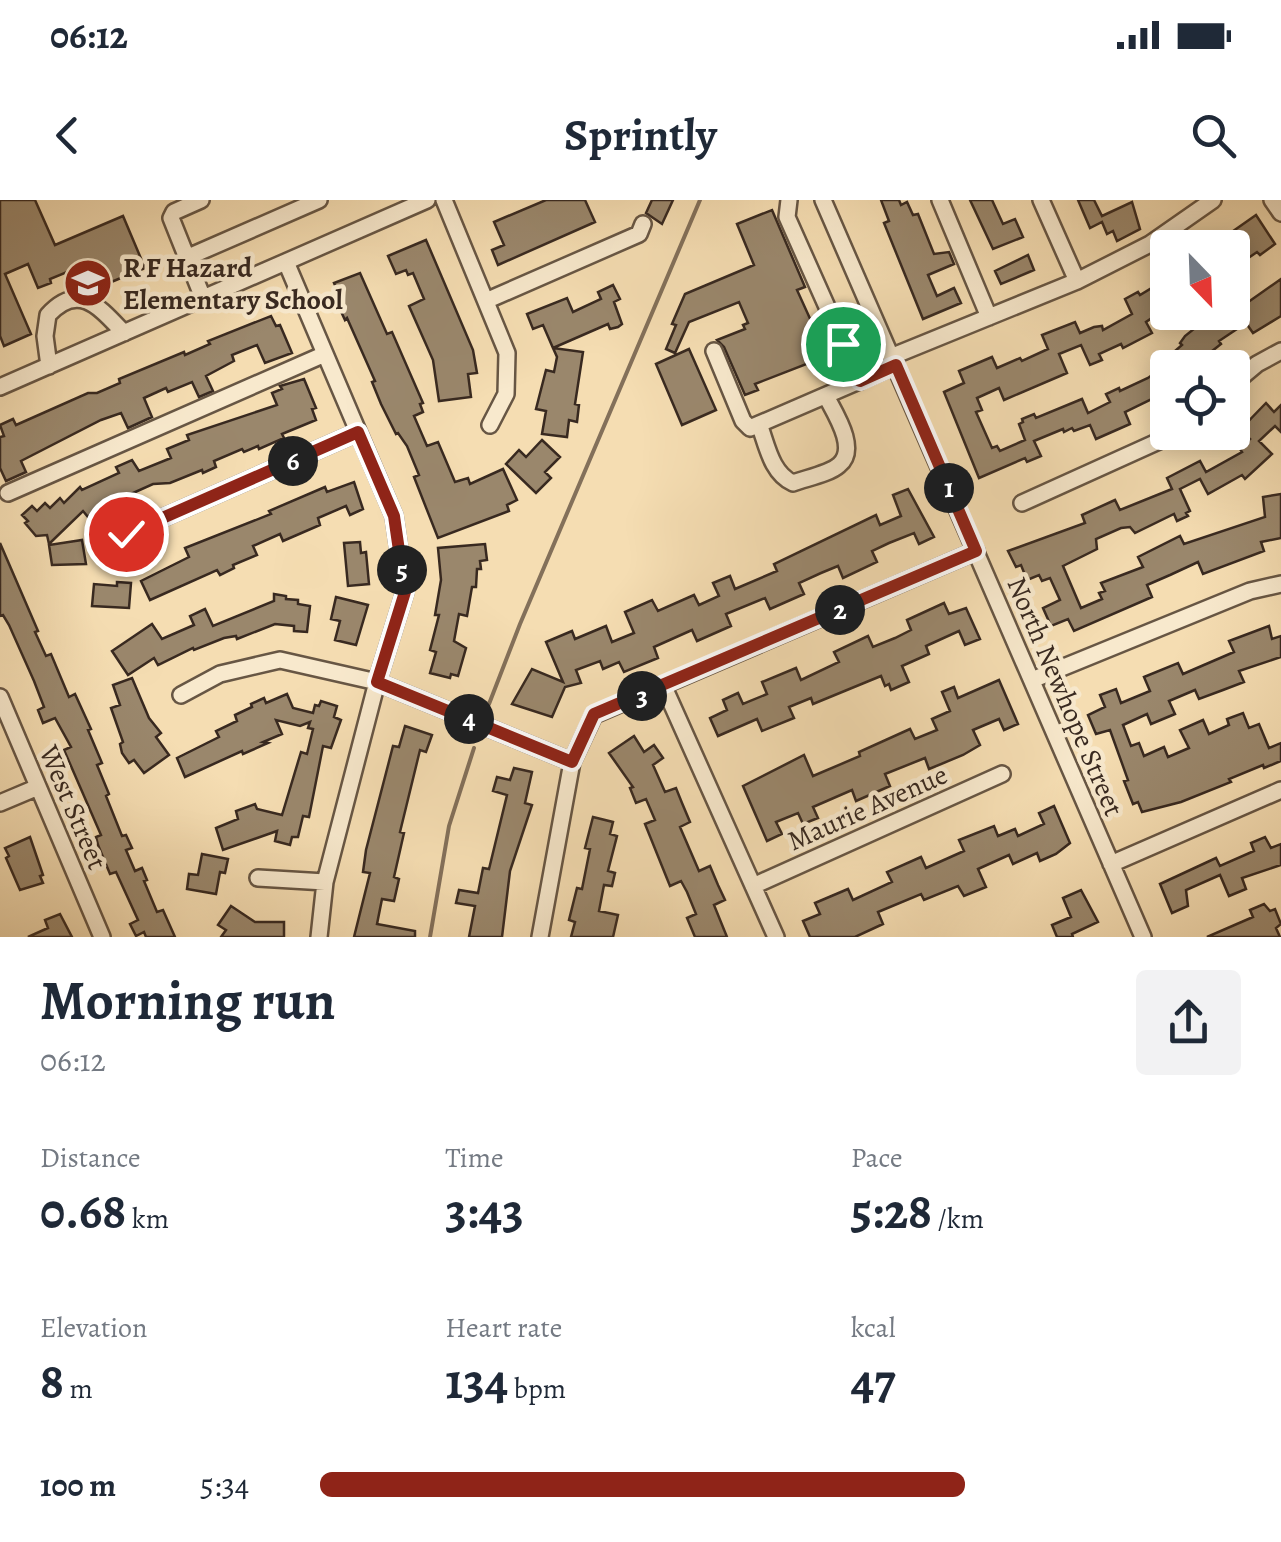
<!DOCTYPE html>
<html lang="en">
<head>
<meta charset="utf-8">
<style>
	body { margin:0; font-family:Alegreya,serif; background:#f2f2f3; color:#1f2937; height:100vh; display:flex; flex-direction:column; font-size:38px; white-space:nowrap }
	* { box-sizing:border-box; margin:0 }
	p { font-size:32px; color:#747a83 }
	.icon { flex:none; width:55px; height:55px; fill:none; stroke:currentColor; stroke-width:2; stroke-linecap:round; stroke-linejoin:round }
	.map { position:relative; height:737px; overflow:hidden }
	.drawer { display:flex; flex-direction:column; background:#fff; flex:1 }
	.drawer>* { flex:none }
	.needle { width:65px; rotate:157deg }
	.tools { position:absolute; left:1150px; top:30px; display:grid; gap:20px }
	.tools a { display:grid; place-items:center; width:100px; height:100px; border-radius:10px; background:#fff; box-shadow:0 5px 25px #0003; font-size:50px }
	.pin { position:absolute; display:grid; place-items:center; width:85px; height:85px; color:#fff; margin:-42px; border:5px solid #fff; border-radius:50%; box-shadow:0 2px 10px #0007 }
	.km { position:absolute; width:50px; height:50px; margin:-25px; border-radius:50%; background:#222; color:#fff; font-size:28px; line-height:50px; text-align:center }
	.round { display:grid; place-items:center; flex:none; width:105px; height:105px; border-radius:10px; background:#f2f2f3 }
	.headline { display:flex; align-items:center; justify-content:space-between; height:170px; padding:0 40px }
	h1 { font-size:55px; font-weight:600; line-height:75px }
	.metrics { display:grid; grid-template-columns:repeat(3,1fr); gap:15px; height:170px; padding:10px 40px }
	.metrics div { display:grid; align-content:center }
	.metrics b { font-size:50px; font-weight:600 }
	.metrics small { font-size:28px; font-weight:400 }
	.metrics p { font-size:28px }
	ul { padding:0 40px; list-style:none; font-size:32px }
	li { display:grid; grid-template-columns:160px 120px 1fr; align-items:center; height:75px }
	li i { height:25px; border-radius:12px; background:#8f2418 }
	.status { display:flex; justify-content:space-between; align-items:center; height:70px; padding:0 50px; background:#fff; direction:ltr }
	.status svg { height:28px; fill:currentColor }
	header { display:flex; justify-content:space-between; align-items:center; height:130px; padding:0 40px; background:#fff; font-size:45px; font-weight:600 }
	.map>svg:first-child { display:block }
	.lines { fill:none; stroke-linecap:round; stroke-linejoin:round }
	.stream { stroke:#83705a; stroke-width:4 }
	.building { fill:#9a876c; stroke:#382920; stroke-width:2.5 }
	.minor-casing { stroke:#675644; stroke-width:20 }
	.minor { stroke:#f8e9cd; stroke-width:15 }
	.route-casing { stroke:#fff; stroke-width:20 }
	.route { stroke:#8f2418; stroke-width:12 }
	.labels { text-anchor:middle; stroke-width:9; stroke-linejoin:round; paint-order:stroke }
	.poi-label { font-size:28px; font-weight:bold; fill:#382920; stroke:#f8e9cd; text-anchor:start }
	.street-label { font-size:28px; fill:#382920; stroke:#f8e9cd }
</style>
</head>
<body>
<div class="status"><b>06:12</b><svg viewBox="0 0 49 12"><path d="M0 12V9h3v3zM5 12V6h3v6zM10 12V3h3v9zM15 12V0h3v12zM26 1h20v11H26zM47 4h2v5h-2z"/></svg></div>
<header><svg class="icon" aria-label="back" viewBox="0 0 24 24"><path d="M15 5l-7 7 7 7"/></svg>Sprintly<svg class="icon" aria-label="search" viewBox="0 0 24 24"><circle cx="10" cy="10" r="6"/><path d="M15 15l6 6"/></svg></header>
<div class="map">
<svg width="1281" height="737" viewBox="0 0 1281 737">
	<rect width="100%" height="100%" fill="#f5ddb2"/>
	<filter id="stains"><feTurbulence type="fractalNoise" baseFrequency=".002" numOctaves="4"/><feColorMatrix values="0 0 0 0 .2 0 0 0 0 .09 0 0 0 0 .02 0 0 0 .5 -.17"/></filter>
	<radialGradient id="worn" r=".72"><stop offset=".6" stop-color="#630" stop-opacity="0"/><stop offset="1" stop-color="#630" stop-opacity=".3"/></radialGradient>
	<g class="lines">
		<path class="stream" d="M489,504l31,-80 180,-424
			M430,737l19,-111 25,-78"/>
	</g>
	<path class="building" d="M0,0h35l20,45 68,-29 22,52 -41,17 -6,-15 -15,6 -4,-9 -29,12 1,4 -13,5 -10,-24 -23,10 26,60 -27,12 -4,-10z
		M546,0h39l10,22 -97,43 -6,-15 12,-5 -10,-23z
		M652,0h21l-11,24 -16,-11z
		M881,0h18l2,5 6,-3 6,13 5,-1 16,40 15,-2 5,12 -26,11 9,21 17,-8 7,15 -38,16 -39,-96 5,-2z
		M970,0h22l11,24 12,-5 8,18 -30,12z
		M1078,0h16l8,16 30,-14 8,27 -23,12 -4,-10 -6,3 -5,-12 -12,6z
		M772,10l33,77 -8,3 30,66 -72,28 3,6 -13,5 -21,-48 -7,-7 28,-11 -2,-4 5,-2 -9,-21 -50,20 -14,31 -9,-4 10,-24 -4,-1 13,-30 69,-29 -17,-41z
		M1256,15l19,29 -15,11 -3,-3 -16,11 -9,-15h-23z
		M426,40l47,110 4,23 -9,1 3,23 -32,4 -6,-41 -24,-54 15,-7 -11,-26 -5,2 -2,-5 -10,4 -8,-18z
		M1028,55l6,15 -33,14 -6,-13z
		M360,73l27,61 5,-2 31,71 -3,1 3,8 -9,4 13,30 11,-4 17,40 13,-4 2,6 33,-15 14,31 -10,5 2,6 -71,27 -24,-61 5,-2 -12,-29 -9,-13 -2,1 -15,-30 -9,-22 3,-1 -28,-63 -2,2 -7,-15 5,-1 -9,-21z
		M1281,79v37l-28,17 -7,-10 -27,18 2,3 -19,15 7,9h-41v19l-18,13 -25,12 5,12 -34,15 -6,-14 -16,6 -2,-3 -8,4 -1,-3 -29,12 7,15 -14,6 -2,-4 -46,20 -35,-86 20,-9 -5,-12 33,-14 5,11 23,-10 2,3 26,-12 -6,-14 33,-13 5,11 14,-6 8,-1 1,4 29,-16 -7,-15 13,-7 2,3 20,-12 3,4 5,-3v23l-22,15 6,11 -29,15 -2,-4 -22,10 3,6 -12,5 -9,-20 -22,9 8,19 -63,27 -5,-12 -22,10 5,12 -6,2 16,36 5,-2 3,5 25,-11 -6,-16 4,-2 -1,-3 12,-5 2,4 46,-19 6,14 22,-11 -4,-8 13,-6 1,3 28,-13 30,-22 -3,-5 7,-6 -2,-2 5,-7 30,-24h17v-8l8,-5 4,6z
		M613,85l7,14 -6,3 8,22 -4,3 -8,2 -2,-5 -55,24 -10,-23 -10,4 -6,-15 40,-16 6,14 28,-13 -3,-7z
		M271,116l5,10 4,-1 12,28 -27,10 -8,-18 -25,10 2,6 -28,15 7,15 -14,6 -7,-15 -24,10 -2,-4 -22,10 8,19 -24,11 -7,-15 -20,7 -80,41 5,11 -20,9 -6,-13v-31l4,-1 -4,-11 13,-6 3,6 72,-32h9l23,-10 -1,-4 65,-27 1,3 25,-11 -2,-3z
		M553,148l30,4 -8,52 4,1 -2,17 -8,-2 -2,17 -25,-3 4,-23 -10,-2 10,-39 8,2 3,-15z
		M689,149l27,61 -34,15 -26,-61z
		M304,179l12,29 -4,1 4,11 -34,14 2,4 -25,11 -1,-3 -14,6 -2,-3 -28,12 2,6 -13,6 -1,-3 -32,13 -17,1 -31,14 -1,-3 -21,9 -12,13 -5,-6 -34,33 -2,-9 -11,1 -11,-13 3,-2 -6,-6 10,-9 5,5 8,-8 5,5 10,-10 4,5 16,-16 2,3 37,-17 -3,-6 16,-7 7,11 32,-13 -4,-9 22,-9 -2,-5 90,-30 -5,-12 10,-4 -2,-3z
		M1266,203l8,9 7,-7v27l-6,-6 -16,15 13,13 -27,25 -3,-4 -34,19 -8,-15 -20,10 10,22 -4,2 2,3 -11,5 -3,-7 -39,19 -5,-6 -9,1 -25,11 1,10 -34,17 18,42 21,-9 -3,-6 6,-2 -4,-8 42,-16 -5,-10 42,-21 4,8 81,-27 -2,-20 18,-3v44l-20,4 3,9 -61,23 -5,-12 -28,13 -23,10 5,12 -78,34 -6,-12 -17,7 -8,-18 17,-8 -10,-22 -8,3 -3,-6 -12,5 -6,-15 -5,2 -8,-16 77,-28 -3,-8 33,-15 5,10 52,-21 -5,-11 33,-17 6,11 36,-20 -2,-3 10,-10 -10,-9z
		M542,240l18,17 -15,15 6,6 -15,15 -30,-29 13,-14 7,7z
		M354,282l9,27 -13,6 -4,-9 -28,12 2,7 -37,16 -3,-7 -27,12 4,9 -24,10 1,3 -14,7 -3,-5 -67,30 -9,-19 48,-24 -4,-9 86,-34 -2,-3 56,-24 2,5z
		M908,289l26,48 -15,7 -5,-11 -25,10 -17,8 5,11 -34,16 -5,-12 -17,7 -22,10 5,11 -34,15 -5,-11 -39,16 5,12 -34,15 -5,-11 -38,17 4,11 -34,14 -5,-10 -16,7 -3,-8 -24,9 5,13 -16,4 -13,30 -40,-13 20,-35 31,13 -17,-40 26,-11 3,8 31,-13 6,16 22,-9 -9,-21 27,-12 6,11 36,-16 5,10 20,-9 -6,-13 17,-7 5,13 42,-18 -3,-7 102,-49 4,10 21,-9 -8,-21z
		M82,340l4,24 -34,1 -3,-20z
		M360,342l1,11 5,-1 3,32 -21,2 -4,-43z
		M0,343l38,88 -3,1 11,24 5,-2 18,43 6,-3 16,35 -3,1 14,33 -5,2 12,29 -3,2 16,40 4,-1 6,13 -6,2 9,21 7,-3 5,12 -3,1 13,31 6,-2 12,27h-29l-2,-5 -8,4 -6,-12 8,-4 -22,-48 -6,2 -12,-29 -2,-8 5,-2 -37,-85 7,-3 -16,-29 -12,5 -5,-13 6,-3 -10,-26 -25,-56 -6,-10 -3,1z
		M485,344l2,16 -7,1 1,8h-4l-1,18h-4l-5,29 -8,-2 -5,27 12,7 -8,28 -7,-2 -1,4 -20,-5 6,-21 -6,-2 9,-35h-4l6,-35 -3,-32z
		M117,382l14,1 -2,25 -37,-2 2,-22 23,2z
		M274,394l12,2v3l12,1v4l12,2 -3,26 -13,-1v-5l-19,-2 -38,15 -1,-3 -12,2 -30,12 -1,-2 -35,17 -4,-7 -26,17 -16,-24 40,-27 10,15 32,-14 -4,-9 15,-7 8,17 61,-25z
		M336,397l32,8 -12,40 -21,-5 5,-19 -9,-2z
		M944,403l5,11 17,-6 14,31 -15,6 -6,-14 -33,15 3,8 -27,12 7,16 -18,8 -2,-6 -4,2 -4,-10 -68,28 -2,-6 -22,9 5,11 -32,13 -5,-12 -39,17 -8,-18 17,-8 -4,-10 15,-7 5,11 24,-10 -5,-12 34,-14 5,12 38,-18 -5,-10 34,-16 5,11 22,-9 16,-8 -4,-10z
		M1269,426l3,13 9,-3v21l-42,14 5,11 -21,8 -24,9 -4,-9 -26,11 6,13 -24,10 -4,-10 -24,11 8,21 8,-3 5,13 20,-9 4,10 21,-9 -9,-18 23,-10 6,14 20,-9 -2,-6 16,-6 6,15 10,-4 10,24 12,-5v18l-17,7 -1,-3 -34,14 2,3 -50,20 -39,10 -4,-10 -5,2 -9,-23 4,-1 -18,-50 -14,4 -8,-19 17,-8 -5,-12 16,-6 5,14 29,-12 -6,-14 34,-14 5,11 51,-22 -5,-11z
		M132,478l17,40 12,15 -5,4 13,18 -25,18 -10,-13 -5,3 -7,-10 -2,-9 3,-2 -12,-34 9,-3 -7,-20z
		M999,480l19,44 -14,6 -5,-11 -26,11 7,15 -17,10 -34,14 -4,-11 -40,16 5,12 -34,15 -4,-11 -39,17 5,11 -15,6 -5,-11 -22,9 6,12 -15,7 -24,-55 61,-31 9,21 47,-20 -1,-4 51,-23 5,10 22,-9 -5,-11 18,-8 -8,-19 12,-5 4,11z
		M287,494l6,14 20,5 2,-8 4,1 2,-5 16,5 -3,11 7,3 -10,28 -8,-2 -14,71 -6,-1 -5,21h-6l-2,8 -15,-4 2,-10 -54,19 -7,-22 22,-9 -2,-8 19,-7 2,5 25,6 19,-63 6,2 6,-25 -5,-1 2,-6 -10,4 -24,-6 6,14 -19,8 5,1 -25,11 -1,-3 -57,26 -8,-19 42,-21 -3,-6 21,-10 -2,-6 17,-8 -1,-3 13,-6 2,5z
		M405,526l27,9 -6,17 -6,-2 -20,82 4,1 -10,44 5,2 -5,22 -12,-2 -5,25 38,7v6h-61l16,-64 -7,-1 3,-22 27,-104 6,1z
		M634,536l10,16 10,-7 9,13 -10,7 12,27 11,-4 6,15 8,19 -10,5 19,44 11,-5 8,19 7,15 -11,5 13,32h-32l-8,-19 9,-4 -9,-22 -6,-11 -11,5 -25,-62 10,-4 -9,-21 -10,4 -6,-15 3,-1 -24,-34z
		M514,568l18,4 -7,31 7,2 -22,66 -8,66h-33l6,-31 -19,-3 3,-13 19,3 5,-25 6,1 18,-74 -14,-4 4,-14 13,3z
		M1054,606l16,37 -14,11 -16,7 -3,-8 -24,11 -4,-9 -31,14 8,18 -22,9 -6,-10 -34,14 -3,-6 -43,18 5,12 -28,13h-45l-7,-16 17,-7 -5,-11 33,-14 5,11 39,-18 -5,-10 34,-15 5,11 38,-17 -5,-11 35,-14 4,10 17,-7 3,7 26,-12 -5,-11z
		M593,617l20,5 -3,12 7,2 -9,35 7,2 -3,13 -8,-1 -5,26 19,4 -5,22h-42l4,-15 -6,-2 8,-32 5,1 8,-40 -5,-1z
		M30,637l13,38 -3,1 3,7 -23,7 -14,-32 3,-2 -4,-8z
		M1265,637l6,11 10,-4v21l-39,13 4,11 -17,7 -9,-21 -34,15 2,16 -16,7 -12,-29 56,-26 4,8 34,-15 -3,-8z
		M202,654l26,5 -3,14 -5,-1 -4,22 -29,-5 2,-15 9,1z
		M1081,690l17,32 -26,12 1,3h-16l-5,-12 19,-8 -8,-19z
		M1264,704l6,7 5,-2 6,15 -5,4 4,9h-73l46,-20 -3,-7z
		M231,706l24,16h29v15h-63l5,-7 -8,-5z
		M60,714l12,23h-44l20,-9 -3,-8z"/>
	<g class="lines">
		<g class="minor-casing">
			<path id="minor" d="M201,0l-27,12 -3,6 32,80
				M444,0l63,153 -1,41 -16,31
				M789,0l-2,17 73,164
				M823,0l320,737
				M940,0l49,117
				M1041,0l36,81
				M1272,0l9,13
				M186,58l133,-58
				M286,62l108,254 11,76 -28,90 -52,200 -6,55
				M488,100l151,-66 4,-10
				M714,151l29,70 7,7 146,-63
				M893,156l184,-75 73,-37 63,-44
				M49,166l-4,-30 3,-21c31,-34 52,-7 76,18
				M1232,185l25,-21 24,-13
				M0,187l427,-187
				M759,224c8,21 12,49 34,59 13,-5 36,-9 46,-18 20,-16 -5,-53 -13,-69
				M8,293l317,-139
				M1022,303l157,-71
				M126,334l232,-102
				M1032,480l218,-89 31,-7
				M664,487l112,250
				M181,495l39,-21 60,-14 97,22 195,80
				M0,497l102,240
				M0,603l38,-16
				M1111,664l170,-74
				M258,678l67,4
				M753,686l249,-112
				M540,737l32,-175 22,-47 382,-164"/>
		</g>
		<use href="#minor" class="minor"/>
	</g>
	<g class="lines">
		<g class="route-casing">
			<path id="route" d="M126,334l232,-102 36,84 11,76 -28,90 195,80 22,-48 382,-163 -80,-186 -36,16 -17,-37"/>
		</g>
		<use href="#route" class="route"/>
	</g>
	<defs>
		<g id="school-disc" transform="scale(2.5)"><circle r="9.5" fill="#8f2418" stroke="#f8e9cd"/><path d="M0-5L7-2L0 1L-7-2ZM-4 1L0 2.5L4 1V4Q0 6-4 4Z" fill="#fff"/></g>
	</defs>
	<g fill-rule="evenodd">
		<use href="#school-disc" x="88" y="83"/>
	</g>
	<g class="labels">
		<g class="poi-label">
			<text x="123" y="77">R F Hazard<tspan x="123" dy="32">Elementary School</tspan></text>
		</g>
		<g class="street-label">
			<text transform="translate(1066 496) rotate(67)" y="10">North Newhope Street</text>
			<text transform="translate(74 607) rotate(67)" y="10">West Street</text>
			<text transform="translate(867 607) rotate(-24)" y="10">Maurie Avenue</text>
		</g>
	</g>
	<rect width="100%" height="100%" filter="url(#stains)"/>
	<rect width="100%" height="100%" fill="url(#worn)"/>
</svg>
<div class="tools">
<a><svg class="needle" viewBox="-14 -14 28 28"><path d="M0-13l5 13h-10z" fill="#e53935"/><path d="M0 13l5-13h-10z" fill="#747a83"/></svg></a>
<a><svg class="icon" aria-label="locate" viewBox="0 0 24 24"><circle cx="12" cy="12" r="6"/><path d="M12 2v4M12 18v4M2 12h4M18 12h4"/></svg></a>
</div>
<div class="pin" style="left:843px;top:144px;background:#1e9e55"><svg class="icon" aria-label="arrive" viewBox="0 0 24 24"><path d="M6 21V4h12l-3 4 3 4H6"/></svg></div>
<div class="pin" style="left:126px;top:334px;background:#d93025"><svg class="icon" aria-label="check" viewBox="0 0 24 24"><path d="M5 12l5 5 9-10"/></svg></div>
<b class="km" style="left:949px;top:288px">1</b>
<b class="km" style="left:840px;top:410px">2</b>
<b class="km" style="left:642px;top:496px">3</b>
<b class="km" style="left:469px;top:519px">4</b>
<b class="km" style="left:402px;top:370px">5</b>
<b class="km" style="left:293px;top:261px">6</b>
</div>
<section class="drawer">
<div class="headline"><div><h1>Morning run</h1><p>06:12</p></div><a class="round"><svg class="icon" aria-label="share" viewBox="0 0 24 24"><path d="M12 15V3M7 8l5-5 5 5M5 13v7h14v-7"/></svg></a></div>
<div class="metrics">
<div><p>Distance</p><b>0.68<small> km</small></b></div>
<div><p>Time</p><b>3:43</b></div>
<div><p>Pace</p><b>5:28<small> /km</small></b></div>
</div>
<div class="metrics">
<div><p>Elevation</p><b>8<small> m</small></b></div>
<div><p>Heart rate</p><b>134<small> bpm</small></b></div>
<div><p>kcal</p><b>47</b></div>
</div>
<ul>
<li><b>100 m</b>5:34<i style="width:70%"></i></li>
</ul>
</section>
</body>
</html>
